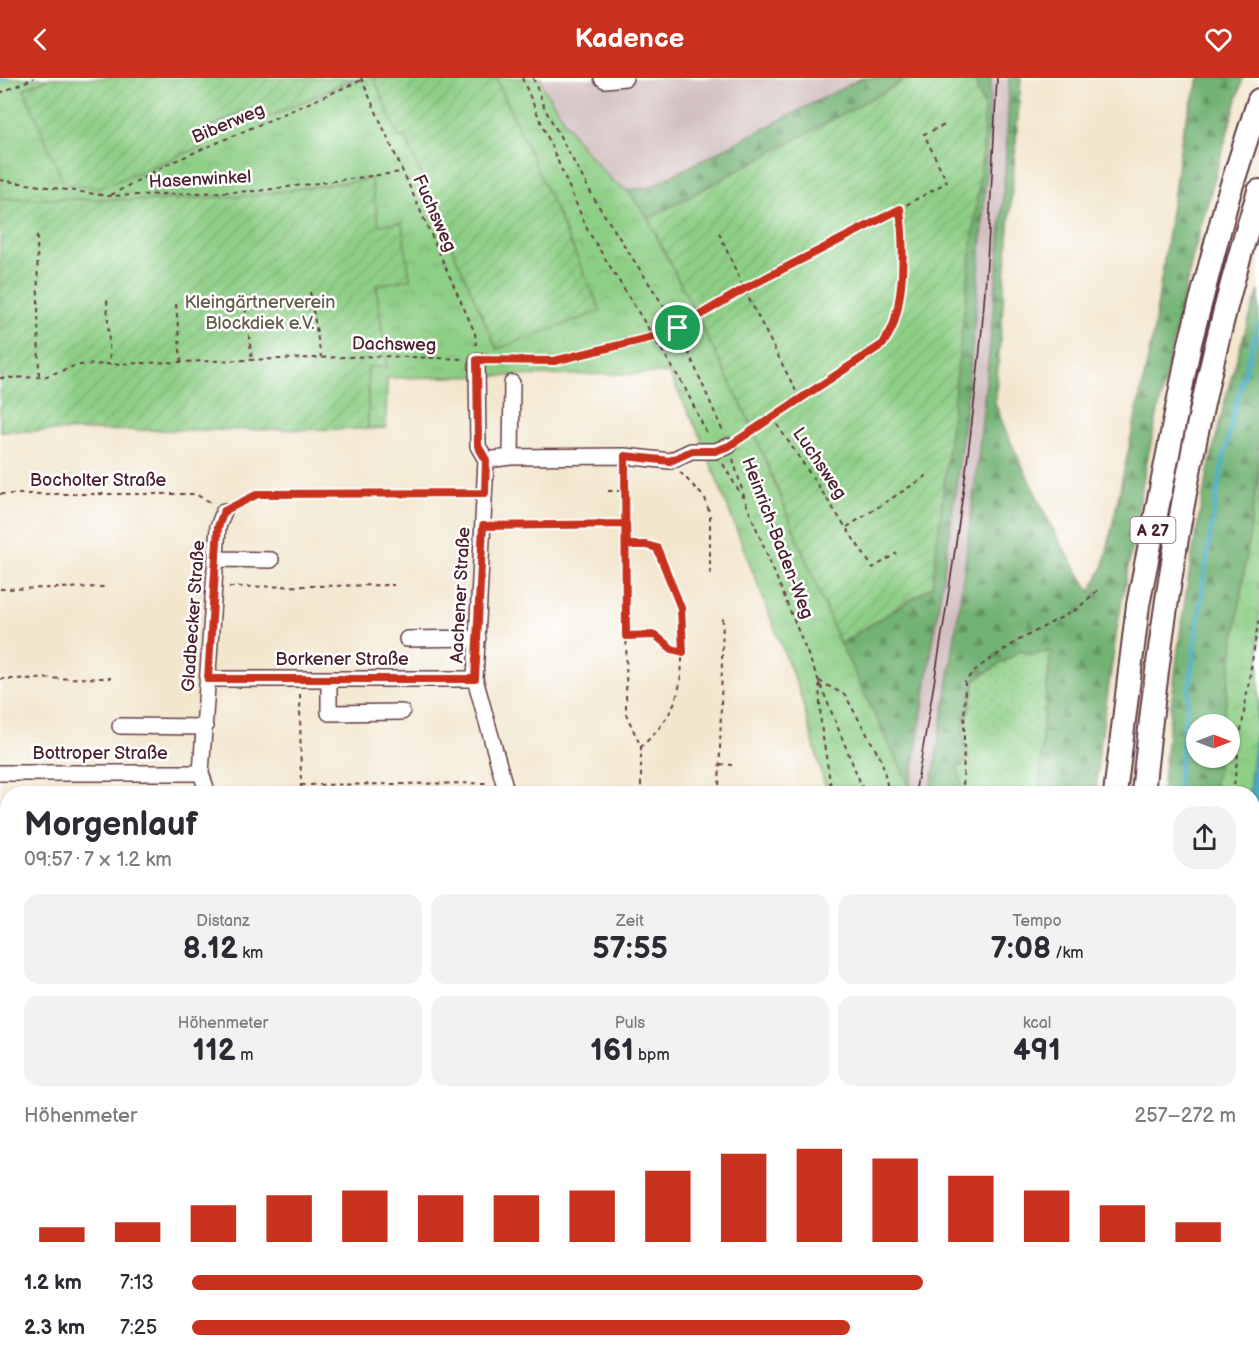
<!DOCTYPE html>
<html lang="de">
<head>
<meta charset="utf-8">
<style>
	body { margin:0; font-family:"Balsamiq Sans",sans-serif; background:#f2f2f3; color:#2b2b33; height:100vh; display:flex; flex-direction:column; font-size:22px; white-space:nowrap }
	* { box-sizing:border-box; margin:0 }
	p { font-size:20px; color:#7c7c81 }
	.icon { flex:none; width:33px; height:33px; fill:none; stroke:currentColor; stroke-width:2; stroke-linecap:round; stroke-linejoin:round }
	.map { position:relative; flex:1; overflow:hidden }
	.details { position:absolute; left:0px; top:708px; width:1260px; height:578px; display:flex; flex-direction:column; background:#fff; border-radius:24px 24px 0 0; box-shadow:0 2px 4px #0004 }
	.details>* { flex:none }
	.needle { width:39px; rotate:90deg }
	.fabs { position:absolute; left:1186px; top:636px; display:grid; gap:12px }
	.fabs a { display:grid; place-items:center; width:54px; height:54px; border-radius:50%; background:#fff; box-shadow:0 2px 4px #0004; font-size:30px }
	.pin { position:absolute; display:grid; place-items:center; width:51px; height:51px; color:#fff; margin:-26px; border:3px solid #fff; border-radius:50%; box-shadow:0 2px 6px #0007 }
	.round { display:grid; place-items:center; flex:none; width:63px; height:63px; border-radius:24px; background:#f2f2f3 }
	.overview { display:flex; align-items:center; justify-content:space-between; height:102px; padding:0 24px }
	h1 { font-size:33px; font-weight:800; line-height:45px }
	.stats { display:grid; grid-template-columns:repeat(3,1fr); gap:9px; height:102px; padding:6px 24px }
	.stats div { display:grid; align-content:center; border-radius:15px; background:#f2f2f3; text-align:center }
	.stats b { font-size:30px; font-weight:800 }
	.stats small { font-size:16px; font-weight:400 }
	.stats p { font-size:16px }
	.chart { height:168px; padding:12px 24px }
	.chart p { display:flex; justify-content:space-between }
	.chart svg { width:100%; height:108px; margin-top:6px; stroke:#c8321e; stroke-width:6 }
	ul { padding:0 24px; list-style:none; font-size:20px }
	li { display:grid; grid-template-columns:96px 72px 1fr; align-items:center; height:45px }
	li i { height:15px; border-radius:8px; background:#c8321e }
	header { display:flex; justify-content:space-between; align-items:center; height:78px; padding:0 24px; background:#c8321e; color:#fff; font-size:27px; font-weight:800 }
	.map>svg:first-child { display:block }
	.railway { fill:#d2bfc0 }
	.grass { fill:url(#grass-dots); stroke:#6c7758; stroke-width:1.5 }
	.forest { fill:url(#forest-firs); stroke:#5e684f; stroke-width:1.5 }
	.park { fill:url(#park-crowns); stroke:#6c7758; stroke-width:1.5 }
	.garden { fill:url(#garden-furrows); stroke:#6c7758; stroke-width:1.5 }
	.pitch { fill:#8ecf86; stroke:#6c7758; stroke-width:1.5 }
	.water { fill:#48aec7; stroke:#496679; stroke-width:1.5 }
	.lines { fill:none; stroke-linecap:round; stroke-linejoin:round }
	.stream { stroke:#48aec7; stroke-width:4.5 }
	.minor-casing { stroke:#633d43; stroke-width:18 }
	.highway-casing { stroke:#633d43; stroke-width:26 }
	.path { stroke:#633d43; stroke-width:2; stroke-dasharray:4.5 4.5; stroke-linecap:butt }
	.minor { stroke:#fff; stroke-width:15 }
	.highway { stroke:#fff; stroke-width:22 }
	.tram { stroke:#4a1f2b; stroke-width:1.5 }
	.route-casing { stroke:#fff; stroke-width:12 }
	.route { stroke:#c8321e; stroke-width:8 }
	.labels { text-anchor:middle; stroke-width:5; stroke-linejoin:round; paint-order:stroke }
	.shield { fill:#fff; stroke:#80626b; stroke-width:1.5 }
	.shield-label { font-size:16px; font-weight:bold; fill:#4a1f2b }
	.street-label { font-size:18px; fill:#4a1f2b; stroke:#fff }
	.park-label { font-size:18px; fill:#625d4b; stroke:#fff }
</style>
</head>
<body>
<header><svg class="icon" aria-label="back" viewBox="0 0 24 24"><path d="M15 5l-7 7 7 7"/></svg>Kadence<svg class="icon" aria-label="heart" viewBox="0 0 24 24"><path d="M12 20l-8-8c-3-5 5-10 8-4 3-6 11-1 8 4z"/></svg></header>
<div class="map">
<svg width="1259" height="1285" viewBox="0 0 1259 1285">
	<defs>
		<pattern id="grass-dots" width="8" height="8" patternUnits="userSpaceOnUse" patternTransform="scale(1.5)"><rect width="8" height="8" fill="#8ecf86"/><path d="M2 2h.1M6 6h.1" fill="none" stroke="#7cb174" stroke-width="1.8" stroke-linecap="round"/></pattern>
		<pattern id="forest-firs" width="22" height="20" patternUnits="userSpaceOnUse" patternTransform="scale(1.5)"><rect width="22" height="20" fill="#72b273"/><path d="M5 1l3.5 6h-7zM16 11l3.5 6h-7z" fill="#60905f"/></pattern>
		<pattern id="park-crowns" width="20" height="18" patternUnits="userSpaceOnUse" patternTransform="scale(1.5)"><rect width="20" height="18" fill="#8ecf86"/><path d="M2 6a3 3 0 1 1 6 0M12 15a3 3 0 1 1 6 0" fill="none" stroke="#7cb174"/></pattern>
		<pattern id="garden-furrows" width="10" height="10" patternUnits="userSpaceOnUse" patternTransform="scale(1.5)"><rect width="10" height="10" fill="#8ecf86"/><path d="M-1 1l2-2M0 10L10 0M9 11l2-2" fill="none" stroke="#7cb174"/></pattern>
	</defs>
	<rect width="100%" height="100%" fill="#fff"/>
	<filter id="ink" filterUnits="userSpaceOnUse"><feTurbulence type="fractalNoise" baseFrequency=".0167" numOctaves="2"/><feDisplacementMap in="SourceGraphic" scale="12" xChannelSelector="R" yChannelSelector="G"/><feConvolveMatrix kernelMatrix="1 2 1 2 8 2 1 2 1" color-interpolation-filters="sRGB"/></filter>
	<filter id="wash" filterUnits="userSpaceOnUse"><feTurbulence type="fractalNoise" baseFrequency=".008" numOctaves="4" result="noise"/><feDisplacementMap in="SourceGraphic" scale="24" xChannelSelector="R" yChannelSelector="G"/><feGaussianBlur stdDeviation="1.35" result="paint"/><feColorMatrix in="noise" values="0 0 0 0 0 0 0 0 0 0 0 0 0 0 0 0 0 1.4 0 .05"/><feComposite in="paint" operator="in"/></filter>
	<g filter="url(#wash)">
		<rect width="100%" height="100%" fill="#f2e6cd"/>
		<path class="railway" d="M541,0h321l-212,109 -23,3 -16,-10 -33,-38 -35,-55z
			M991,0h18l-8,159 -23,232 -20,154 -28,170 -21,1 50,-330 16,-139 13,-170z"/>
		<path class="grass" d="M1021,572l8,4 22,-2 -8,70 -4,71h-74l-8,-24 11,-12 -5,-28 7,-22 5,-27z"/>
		<path class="forest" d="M862,0h48l-262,141 -21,-29 23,-3z
			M973,0h18c-5,129 -16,258 -32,386 -14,108 -32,216 -49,324l-70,-144 92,-58 51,-439 1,-40z
			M1009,0h12l-26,325 11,29 49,102 35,58 14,-27 49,-230 30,-205 16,-52h44l-50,177 -47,210 -29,164 -18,124 -3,40h-57l4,-71 8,-70 -22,2 -8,-4 -46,30 -5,27 -7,22 5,28 -11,12 9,24h-36c25,-143 44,-286 58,-430 10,-95 19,-190 21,-285z
			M1259,212v177l-36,257h-26v34h21l-4,35 -52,1c16,-171 40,-343 97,-504z
			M575,1278h64l-10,7h-64z"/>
		<path class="park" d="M0,0h50l-26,12 75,98 101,-41 -5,-13 62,-27 7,12 91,-41h19l25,60 6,-2 43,103 49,109 35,-188 -36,-82h45l2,9 35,55 33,38 16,10 21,29 103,205 89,220 70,144 -1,5h-82l-27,-100 -100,-257 -31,-63 -282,5 -1,50 -18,1v-62l19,-1 -11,-81 34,-6 -9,-56 -22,2 -35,-43 -95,14 -97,4 -152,-2z
			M1259,389v776l-6,1 -1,-450 -38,-1 4,-35h12v-34h-7z
			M359,1278h137l-10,7h-125z"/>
		<path class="garden" d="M50,0h305l-91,41 -8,-12 -60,26 4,14 -100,41 -36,-4 -40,-95z
			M374,0h122l105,233 -104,38 -49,-110 -43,-103 -6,2z
			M910,0h63l11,29 -1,40 -51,439 -92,58 -89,-220 -103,-205z
			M371,101l8,46 23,-2 8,56 -34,6 11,82h-19v62l-368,2v-233l152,2 97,-4z"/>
		<path class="pitch" d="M639,1278h317v7h-327z"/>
		<path class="water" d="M1259,622v321l-4,-7 -3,-17v-203l-3,-1z"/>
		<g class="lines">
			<path class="stream" d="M0,3l7,-3
				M1177,716c5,-55 13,-110 20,-164 13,-103 29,-207 62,-305
				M1169,1278l1,7"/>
		</g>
	</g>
	<g filter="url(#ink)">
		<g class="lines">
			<g class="minor-casing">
				<path id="minor" d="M602,0l3,2 20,-2
					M477,282l1,86 8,14 -11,219 32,115
					M511,379l1,-74
					M486,382l25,-3 114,-1 45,5 21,-10h24l14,-5
					M216,481l55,1
					M407,561l71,-1
					M208,601h267
					M329,601v34l73,-1
					M120,648l85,1
					M0,695h201
					M208,716l-7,-21 17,-246 6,-16
					M0,948l8,-5
					M0,996l8,14
					M146,1278l1,7"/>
			</g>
			<g class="highway-casing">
				<path id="highway" d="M1115,716l23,-189 52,-262 38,-146 31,-97
					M1143,716c20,-203 55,-409 116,-603
					M1111,1278l1,7
					M1139,1278v7"/>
			</g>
			<path class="path" d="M361,0l114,255 1,12
				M522,0l66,153 96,155 24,50
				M533,0l12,31 51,93 82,126 46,106
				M0,15l34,-15
				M0,102l108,16 149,-5 145,-19
				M111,117l57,-31 194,-84
				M719,155l25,56 56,110
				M37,158l2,141
				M310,214l11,65
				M244,221l8,60
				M107,222l3,63
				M176,226l5,57
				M492,282l62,1 99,-24 25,-9 66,-39 155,-80 48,-27 -23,-48 21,-9
				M0,300l44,-1 33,-12 304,-9 82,3
				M772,339l101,151 24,-15
				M741,360l142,-94c3,-7 9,-14 11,-21 11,-37 10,-77 5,-114
				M733,381l13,44 119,291
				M723,386l20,34
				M625,392l2,75 -1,169 15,33v47
				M680,394l25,26 5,17v63
				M608,413h17
				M0,416h195l17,9
				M235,427l23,-11 212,-1
				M497,448l129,-2
				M847,449l81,-52
				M628,467h18l11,3c8,19 20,41 24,60 3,10 1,22 1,32 1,50 -4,72 -41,107
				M229,509l165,-2
				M0,511l105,-2
				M626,558l29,-1 17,14 11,3
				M0,601l111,-1
				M819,603l26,14 37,66 6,28 -3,5
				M819,605l2,42 11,69
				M300,616l1,100
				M720,686l12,1
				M301,707l188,-2
				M376,716l1,-8
				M719,716l4,-177
				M963,716l2,-113 14,-14 40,-27 58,-31 21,-19
				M1233,716l6,-50 20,-127
				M0,762h8
				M0,764l8,2
				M0,915h8
				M1252,1075l7,30
				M0,1079h8
				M1252,1128l7,-19
				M356,1278l1,7
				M409,1278l2,7
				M988,1278l1,7
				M1058,1278l1,7
				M1229,1278l2,7
				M58,1280h16
				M58,1285v-7
				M327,1285l2,-7
				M505,1285v-7
				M610,1285l10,-7"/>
			<use href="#minor" class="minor"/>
			<use href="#highway" class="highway"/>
			<path class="tram" d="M915,716c26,-148 50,-295 65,-445 9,-90 12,-180 17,-271
				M543,1285l9,-7
				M555,1285l10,-7"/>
		</g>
	</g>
	<g class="lines" filter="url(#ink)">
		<g class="route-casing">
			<path id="route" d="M678,250l-25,9 -99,24 -77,-1 1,86 8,14 -1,33 -227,1 -34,17 -6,16 -10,152h267l8,-153 143,-2 1,21h19l11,3 24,60 2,44 -11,-3 -17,-14 -29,1 -1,-180 45,5 22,-10h23l14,-5 154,-102c4,-7 9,-14 11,-21 11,-37 10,-77 6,-114l-156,80 -66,39"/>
		</g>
		<use href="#route" class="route"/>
	</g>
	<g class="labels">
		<rect class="shield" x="1130.5" y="439" width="45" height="26" rx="4.5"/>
		<g class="shield-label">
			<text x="1153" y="458">A 27</text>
		</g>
		<g class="street-label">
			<text transform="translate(228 45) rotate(-23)" y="6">Biberweg</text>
			<text transform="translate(200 101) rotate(-3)" y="6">Hasenwinkel</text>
			<text transform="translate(435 135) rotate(66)" y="6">Fuchsweg</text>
			<text transform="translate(394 266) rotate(1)" y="6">Dachsweg</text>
			<text transform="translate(820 385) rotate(56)" y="6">Luchsweg</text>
			<text x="98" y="408">Bocholter Straße</text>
			<text transform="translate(778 460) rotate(69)" y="6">Heinrich-Baden-Weg</text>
			<text transform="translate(460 517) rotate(-87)" y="6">Aachener Straße</text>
			<text transform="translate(193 538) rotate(-86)" y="6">Gladbecker Straße</text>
			<text x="342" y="587">Borkener Straße</text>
			<text x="100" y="681">Bottroper Straße</text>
		</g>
		<g class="park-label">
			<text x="260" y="230">Kleingärtnerverein<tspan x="260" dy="21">Blockdiek e.V.</tspan></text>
		</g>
	</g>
</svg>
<div class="fabs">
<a><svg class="needle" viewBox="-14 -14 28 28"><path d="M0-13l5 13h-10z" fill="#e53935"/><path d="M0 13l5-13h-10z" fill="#7c7c81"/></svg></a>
</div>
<div class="pin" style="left:678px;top:250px;background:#1e9e55"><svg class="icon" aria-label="arrive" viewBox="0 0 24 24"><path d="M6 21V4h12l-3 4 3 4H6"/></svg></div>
<section class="details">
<div class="overview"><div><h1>Morgenlauf</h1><p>09:57 · 7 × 1.2 km</p></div><a class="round"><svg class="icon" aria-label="share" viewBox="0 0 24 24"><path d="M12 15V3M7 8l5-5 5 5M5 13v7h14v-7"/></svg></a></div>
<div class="stats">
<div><p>Distanz</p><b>8.12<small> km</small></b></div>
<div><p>Zeit</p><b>57:55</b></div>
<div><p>Tempo</p><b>7:08<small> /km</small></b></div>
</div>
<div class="stats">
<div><p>Höhenmeter</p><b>112<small> m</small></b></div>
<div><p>Puls</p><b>161<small> bpm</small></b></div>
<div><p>kcal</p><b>491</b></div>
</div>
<div class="chart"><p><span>Höhenmeter</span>257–272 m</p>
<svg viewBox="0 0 160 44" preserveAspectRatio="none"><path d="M5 44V38M15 44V36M25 44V29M35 44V25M45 44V23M55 44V25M65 44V25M75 44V23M85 44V15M95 44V8M105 44V6M115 44V10M125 44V17M135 44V23M145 44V29M155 44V36"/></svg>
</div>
<ul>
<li><b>1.2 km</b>7:13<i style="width:70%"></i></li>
<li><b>2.3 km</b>7:25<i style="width:63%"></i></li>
</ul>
</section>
</div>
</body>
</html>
